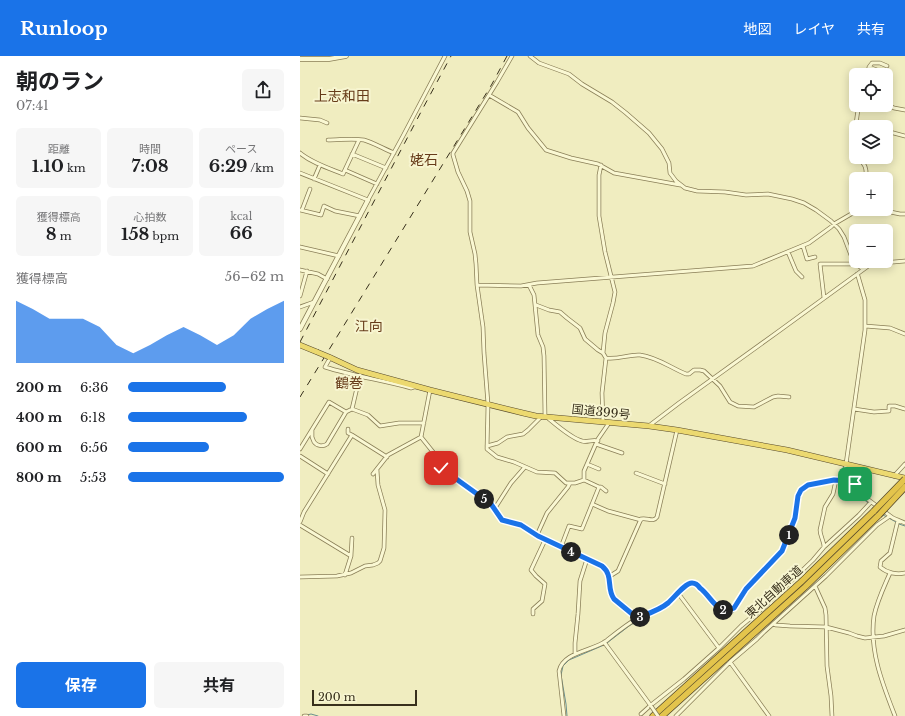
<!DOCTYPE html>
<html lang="ja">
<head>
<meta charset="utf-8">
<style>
	body { margin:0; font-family:"Libre Baskerville","Noto Sans JP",serif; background:#f6f6f6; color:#202124; height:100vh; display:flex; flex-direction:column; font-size:15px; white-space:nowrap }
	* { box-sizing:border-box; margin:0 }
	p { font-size:13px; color:#757577 }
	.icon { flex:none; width:22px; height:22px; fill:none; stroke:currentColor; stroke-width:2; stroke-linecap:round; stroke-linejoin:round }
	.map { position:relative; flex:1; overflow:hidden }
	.panel { display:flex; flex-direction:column; background:#fff; width:300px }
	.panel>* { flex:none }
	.fabs { position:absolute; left:549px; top:12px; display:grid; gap:8px }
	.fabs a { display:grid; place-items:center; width:44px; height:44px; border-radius:6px; background:#fff; box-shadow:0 2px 10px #0003; font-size:20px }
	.scale { position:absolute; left:12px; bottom:10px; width:105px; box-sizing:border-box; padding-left:4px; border:2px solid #38301c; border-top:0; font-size:11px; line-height:14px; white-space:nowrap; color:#38301c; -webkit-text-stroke:3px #f7f5d0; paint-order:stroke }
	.pin { position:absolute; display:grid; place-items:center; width:34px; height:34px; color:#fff; margin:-17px; border-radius:8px; box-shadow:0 2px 6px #0006 }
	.km { position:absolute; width:20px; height:20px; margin:-10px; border-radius:50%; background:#222; color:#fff; font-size:11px; line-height:20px; text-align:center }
	.round { display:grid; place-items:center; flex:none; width:42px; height:42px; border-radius:6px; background:#f6f6f6 }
	.head { display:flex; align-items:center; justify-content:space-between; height:68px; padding:0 16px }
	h1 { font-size:22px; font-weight:700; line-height:30px }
	.stats { display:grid; grid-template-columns:repeat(3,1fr); gap:6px; height:68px; padding:4px 16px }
	.stats div { display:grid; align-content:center; border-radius:6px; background:#f6f6f6; text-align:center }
	.stats b { font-size:17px; font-weight:700 }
	.stats small { font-size:11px; font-weight:400 }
	.stats p { font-size:11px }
	.chart { height:112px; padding:8px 16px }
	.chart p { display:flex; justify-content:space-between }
	.chart svg { width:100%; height:72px; margin-top:4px; fill:#1a73e8; opacity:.7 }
	.button { display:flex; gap:8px; margin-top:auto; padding:8px 16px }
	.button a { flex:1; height:46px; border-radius:6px; background:#1a73e8; color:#fff; font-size:16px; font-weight:700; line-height:46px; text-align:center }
	.button a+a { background:#f6f6f6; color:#202124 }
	ul { padding:0 16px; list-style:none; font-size:13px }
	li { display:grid; grid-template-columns:64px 48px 1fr; align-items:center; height:30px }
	li i { height:10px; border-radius:5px; background:#1a73e8 }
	header { display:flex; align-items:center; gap:24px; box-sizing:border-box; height:56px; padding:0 20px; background:#1a73e8; color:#fff }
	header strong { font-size:19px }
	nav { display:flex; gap:22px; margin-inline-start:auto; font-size:14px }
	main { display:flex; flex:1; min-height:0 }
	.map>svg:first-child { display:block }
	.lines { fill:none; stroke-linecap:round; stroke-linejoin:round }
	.stream { stroke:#6a908f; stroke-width:1 }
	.minor-casing { stroke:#897e57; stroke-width:4.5 }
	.tertiary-casing { stroke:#897e57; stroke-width:5.5 }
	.trunk-casing { stroke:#574a2c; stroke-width:6 }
	.motorway-casing { stroke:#574a2c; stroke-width:7 }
	.minor { stroke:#faf8d3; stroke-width:3 }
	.tertiary { stroke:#faf8d3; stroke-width:4 }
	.trunk { stroke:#ecd970; stroke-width:5 }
	.motorway { stroke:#e3c44c; stroke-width:5.5 }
	.rail { stroke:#38301c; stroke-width:1; stroke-dasharray:7 7; stroke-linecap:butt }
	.minor-bridge-casing { stroke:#897e57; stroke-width:4.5; stroke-linecap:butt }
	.trunk-bridge-casing { stroke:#574a2c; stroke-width:6; stroke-linecap:butt }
	.motorway-bridge-casing { stroke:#574a2c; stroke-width:7; stroke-linecap:butt }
	.minor-bridge { stroke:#faf8d3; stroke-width:3 }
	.trunk-bridge { stroke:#ecd970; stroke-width:5 }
	.motorway-bridge { stroke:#e3c44c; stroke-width:5.5 }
	.route-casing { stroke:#fff; stroke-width:8 }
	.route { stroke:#1a73e8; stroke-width:5 }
	.labels { text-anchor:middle; stroke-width:4; stroke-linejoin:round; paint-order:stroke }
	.street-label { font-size:12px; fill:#38301c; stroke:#f7f5d0 }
	.quarter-label { font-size:14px; fill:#673c1a; stroke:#f7f5d0 }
</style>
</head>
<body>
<header>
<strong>Runloop</strong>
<nav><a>地図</a><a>レイヤ</a><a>共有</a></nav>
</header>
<main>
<section class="panel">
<div class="head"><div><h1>朝のラン</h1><p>07:41</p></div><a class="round"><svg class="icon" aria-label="share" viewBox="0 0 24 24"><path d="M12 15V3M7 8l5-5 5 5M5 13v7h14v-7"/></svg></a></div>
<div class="stats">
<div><p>距離</p><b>1.10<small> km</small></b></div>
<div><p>時間</p><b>7:08</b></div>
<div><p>ペース</p><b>6:29<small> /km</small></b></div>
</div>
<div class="stats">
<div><p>獲得標高</p><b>8<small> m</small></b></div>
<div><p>心拍数</p><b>158<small> bpm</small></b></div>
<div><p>kcal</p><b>66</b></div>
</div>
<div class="chart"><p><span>獲得標高</span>56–62 m</p>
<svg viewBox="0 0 160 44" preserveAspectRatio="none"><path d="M0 44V6L10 11L20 17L30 17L40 17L50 22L60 33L70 38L80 33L90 27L100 22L110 27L120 33L130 27L140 17L150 11L160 6V44z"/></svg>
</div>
<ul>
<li><b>200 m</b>6:36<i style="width:63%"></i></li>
<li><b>400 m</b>6:18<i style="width:76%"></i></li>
<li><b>600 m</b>6:56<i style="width:52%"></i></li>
<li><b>800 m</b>5:53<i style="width:100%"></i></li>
</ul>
<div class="button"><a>保存</a><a>共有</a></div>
</section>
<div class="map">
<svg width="605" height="660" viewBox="0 0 605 660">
	<rect width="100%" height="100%" fill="#f0edc0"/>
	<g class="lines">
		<path class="stream" d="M583,459l13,7
			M599,468l6,2
			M307,587l22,-17 12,-7 25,-11 23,-22h5l14,13 9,11 9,3 8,-1 4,-5 12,-18 34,-36 13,-32 4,-25 4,-6 3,-3 16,-4 14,-1 11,4 19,17
			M7,659l4,-1 7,2
			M267,660l-1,-12 -5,-29 2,-9 6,-6 35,-15"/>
		<g class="minor-casing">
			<path id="minor" d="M212,0l-15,26 -44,71v2l5,17 9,19 3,10v31l5,22 1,10 1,21 6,42 1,26 4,51 -1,45 10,8 17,5 23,10 18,1 11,10h9l9,-3
				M230,0l9,7 30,11 13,10 30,18 14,11 23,20 13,16 7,14 1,10 6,8 9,7 12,3 28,1 21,3 22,-1 24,5 12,4 12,7 15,11 8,8 5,8 10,26 9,6
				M569,11l16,6
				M567,19l2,-8 3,-4h8l7,3
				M189,39l29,17 10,16 18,22 3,1 22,7 27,6 16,9 66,12
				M586,48l8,4 11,2
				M0,62l20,2 7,3
				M586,75l19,5
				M28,84c12,0 24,-2 36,0 8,2 22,10 30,13
				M556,95c-2,-15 0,-31 3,-46
				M0,97c12,10 28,15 43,21l16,-34
				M52,98l34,14
				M558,101c7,8 9,10 8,22
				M301,109l-2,10v41l6,36 10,40 -2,11 -8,30 -2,20
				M45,114l32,14
				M0,117l68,27 35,-64 42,-80
				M14,123l6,-14
				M576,153l24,5h5
				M0,154l21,5 3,-9 11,5 25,5
				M2,154l8,-21
				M503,190l4,13 8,-2
				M0,191l39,9
				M488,196l8,19 6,6
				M0,214l18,4 9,5
				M557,218l1,2 7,24v30l-19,134 -1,10 7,5 6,11 8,8 27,20 12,5
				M177,229l44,1 16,-3 216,-17 56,-23 22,-16 3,-3 24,-14 5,-1
				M229,229l5,10 4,40 5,12 1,9 1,60
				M0,240l7,-25
				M524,242l-4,-34h31l3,-1
				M236,249l13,5 11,2 7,6 13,10 5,11 13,11 5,3 3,5c12,2 23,-4 34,-3 17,2 31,13 46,19h3l5,-4h6l4,1 16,15 10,16 8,4 16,1 19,-10 5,-1 11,1
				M0,251l14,-5
				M565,270l25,2 15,6
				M30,302l-5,9c28,9 57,13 86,21l3,-1
				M52,353l16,6 12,11 19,-3h25
				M554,353l20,3 15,-1v-5h6l10,3
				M248,361l1,2c9,7 22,19 33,22 5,2 10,-2 16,0
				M303,366l-1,-29 4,-35
				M350,369l29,-22 100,-72 92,-67 34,-3
				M48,373v4l4,2 35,22
				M12,374v7l2,5c3,4 9,5 13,2l19,-32 6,-3 8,-34
				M121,381l12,15 5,13 3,3 50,36 11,16 19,5 17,11 64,30c12,10 4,22 12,33l23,19
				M296,388l26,9
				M187,390l11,-3 9,-6 16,-3 5,-4 12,-12 1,-2
				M0,393l29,-47 17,10
				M0,400l28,18
				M287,408l12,5
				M336,417l29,11
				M73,418l15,-19 33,-18 9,-47
				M594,420l11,-12
				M299,431h2l5,4
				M292,448l16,7 33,9
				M195,452l16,-25 14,-16
				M598,464l-8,33 -9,8 -1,6c7,6 17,8 25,6
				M0,466l4,-10 48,-77
				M0,469l51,31
				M237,479l10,-22 21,-26 2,-4
				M261,491l8,-21 13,3 17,-42 -15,-7v-9l14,-32 11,-16
				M524,491c0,-6 -4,-11 -4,-17l5,-23 8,-13 3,-14
				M590,517c-6,14 -13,28 -16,43 -5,35 9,69 21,100
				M45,519l6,-19 1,-18
				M310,520l8,-5 23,-52c6,-2 12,4 16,-2l20,-87
				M0,521l37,-1 14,-3 14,-7 8,-1 5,-2 2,-2 4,-13 1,-38 -7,-25 -1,-15
				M515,530l10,22 1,7 1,51 4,30 1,20
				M378,537l41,55
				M233,558v-5l9,-8 3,-17 -9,-8 -5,-6 14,-30
				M473,568l3,1 14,1 36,1 23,6 8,3 8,2 19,-2 21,-6
				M304,586l47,64
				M275,598v-11l3,-29 2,-33 7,-22
				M430,606l39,54
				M341,658l10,-9 33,-26 35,-31 22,-22 23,-19 49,-47 11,-13 35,-32 12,-13
				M4,660h3
				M264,660l-5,-45c4,-19 33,-20 47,-30 10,-8 21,-17 32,-23 10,-5 22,-8 30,-15 8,-7 16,-20 26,-20 6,4 11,8 15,13 7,10 11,18 26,12l11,-19 36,-38 13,-33 3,-22 3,-6 7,-5 27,-6 12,2 8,3
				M376,660l54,-54 27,-23 7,-7 62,-56 51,-51 13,-9"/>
		</g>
		<g class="tertiary-casing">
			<path id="tertiary" d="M0,3h29l17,-3
				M0,273l68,-129"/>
		</g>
		<g class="trunk-casing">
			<path id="trunk" d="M0,289l17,7
				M29,301l28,13 73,20 93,23 13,3 113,10 28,4 110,20 118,28"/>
		</g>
		<g class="motorway-casing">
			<path id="motorway" d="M353,660l148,-134 73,-71
				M362,660l143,-129 74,-72"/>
		</g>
		<use href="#minor" class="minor"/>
		<use href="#tertiary" class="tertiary"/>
		<use href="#trunk" class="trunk"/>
		<use href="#motorway" class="motorway"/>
		<path class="rail" d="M0,286l122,-232 29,-54
			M0,341l192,-313 15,-28"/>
		<g class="minor-bridge-casing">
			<path id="minor-bridge" d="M351,650l7,10"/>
		</g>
		<g class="trunk-bridge-casing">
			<path id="trunk-bridge" d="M17,296l12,5"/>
		</g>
		<g class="motorway-bridge-casing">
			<path id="motorway-bridge" d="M574,455l31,-32
				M579,459l26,-28"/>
		</g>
		<use href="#minor-bridge" class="minor-bridge"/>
		<use href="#trunk-bridge" class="trunk-bridge"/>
		<use href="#motorway-bridge" class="motorway-bridge"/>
	</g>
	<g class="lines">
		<g class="route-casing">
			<path id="route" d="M141,412l50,36 11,16 19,5 17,11 64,30c12,10 4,22 12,33l23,19c10,-4 23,-8 31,-15 6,-5 17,-20 24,-20 4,0 6,2 8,5 12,9 17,28 34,20l12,-19 36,-38 13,-33 3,-22 3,-6 7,-5 26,-5 13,1 8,3"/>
		</g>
		<use href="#route" class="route"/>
	</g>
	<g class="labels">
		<g class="street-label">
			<text transform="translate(301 356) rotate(6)" y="4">国道399号</text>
			<text transform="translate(474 536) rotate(-42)" y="4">東北自動車道</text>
		</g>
		<g class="quarter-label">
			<text x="42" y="45">上志和田</text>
			<text x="124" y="109">姥石</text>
			<text x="69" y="275">江向</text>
			<text x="49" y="332">鶴巻</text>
		</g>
	</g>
</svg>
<div class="fabs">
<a><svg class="icon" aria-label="locate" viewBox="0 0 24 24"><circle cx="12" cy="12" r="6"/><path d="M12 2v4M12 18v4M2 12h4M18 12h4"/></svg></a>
<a><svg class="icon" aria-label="layers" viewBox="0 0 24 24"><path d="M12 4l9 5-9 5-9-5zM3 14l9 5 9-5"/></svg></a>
<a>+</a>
<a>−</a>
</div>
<div class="scale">200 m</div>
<div class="pin" style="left:555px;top:428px;background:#1e9e55"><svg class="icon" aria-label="arrive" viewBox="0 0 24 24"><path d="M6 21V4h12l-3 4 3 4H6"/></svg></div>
<div class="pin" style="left:141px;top:412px;background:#d93025"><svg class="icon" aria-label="check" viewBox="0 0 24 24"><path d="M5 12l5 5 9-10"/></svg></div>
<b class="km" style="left:489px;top:479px">1</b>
<b class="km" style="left:423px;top:554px">2</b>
<b class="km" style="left:340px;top:561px">3</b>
<b class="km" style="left:271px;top:496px">4</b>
<b class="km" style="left:184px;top:443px">5</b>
</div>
</main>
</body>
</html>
